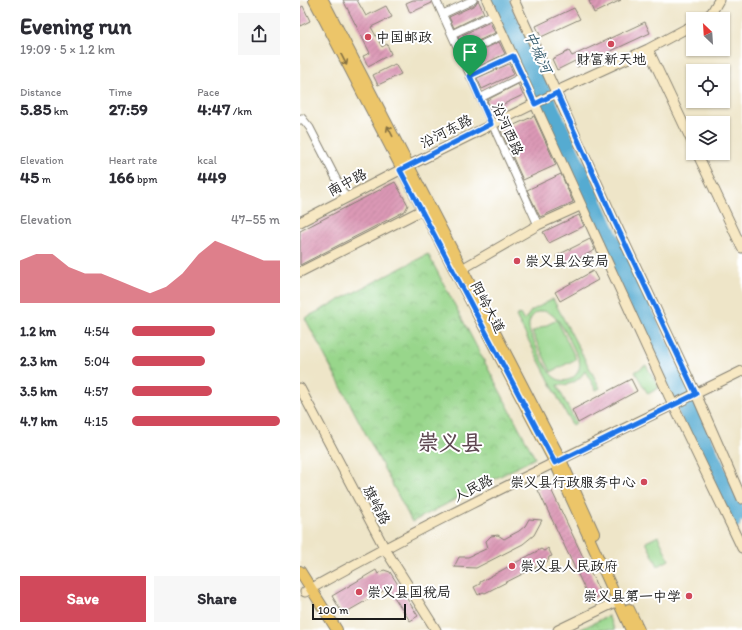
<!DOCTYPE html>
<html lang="en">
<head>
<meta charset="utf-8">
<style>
	body { margin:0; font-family:Itim,"LXGW WenKai TC",sans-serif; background:#f7f7f7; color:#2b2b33; height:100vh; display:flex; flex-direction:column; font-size:15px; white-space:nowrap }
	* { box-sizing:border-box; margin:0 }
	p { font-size:13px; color:#7c7c81 }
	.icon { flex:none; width:22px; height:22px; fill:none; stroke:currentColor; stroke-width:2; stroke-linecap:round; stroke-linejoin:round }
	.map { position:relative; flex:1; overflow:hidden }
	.panel { display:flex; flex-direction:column; background:#fff; width:300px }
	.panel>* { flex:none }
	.needle { width:26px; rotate:335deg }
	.controls { position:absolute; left:386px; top:12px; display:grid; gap:8px }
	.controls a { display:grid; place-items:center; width:44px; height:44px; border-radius:0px; background:#fff; box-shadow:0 1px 3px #0004; font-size:20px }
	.scale { position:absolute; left:12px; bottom:10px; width:94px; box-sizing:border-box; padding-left:4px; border:2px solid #1c1c1c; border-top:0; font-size:11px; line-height:14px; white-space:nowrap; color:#1c1c1c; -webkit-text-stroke:3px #fff; paint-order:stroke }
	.pin { position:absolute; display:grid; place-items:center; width:34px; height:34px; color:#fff; margin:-41px -17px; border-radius:50% 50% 50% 0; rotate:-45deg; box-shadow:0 0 4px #0007 }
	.pin .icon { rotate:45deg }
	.round { display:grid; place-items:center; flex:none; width:42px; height:42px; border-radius:0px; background:#f7f7f7 }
	.overview { display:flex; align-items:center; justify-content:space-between; height:68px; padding:0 20px }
	h1 { font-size:22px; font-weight:700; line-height:30px }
	.figures { display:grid; grid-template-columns:repeat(3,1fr); gap:6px; height:68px; padding:4px 20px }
	.figures div { display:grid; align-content:center }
	.figures b { font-size:17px; font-weight:700 }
	.figures small { font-size:11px; font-weight:400 }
	.figures p { font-size:11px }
	.chart { height:112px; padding:8px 20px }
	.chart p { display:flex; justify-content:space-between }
	.chart svg { width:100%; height:72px; margin-top:4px; fill:#d1495b; opacity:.7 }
	.primary-button { display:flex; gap:8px; margin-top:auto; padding:8px 20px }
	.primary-button a { flex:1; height:46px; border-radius:0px; background:#d1495b; color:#fff; font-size:16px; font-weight:700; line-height:46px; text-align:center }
	.primary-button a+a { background:#f7f7f7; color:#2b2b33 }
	ul { padding:0 20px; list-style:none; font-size:13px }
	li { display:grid; grid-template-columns:64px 48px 1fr; align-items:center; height:30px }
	li i { height:10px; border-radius:5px; background:#d1495b }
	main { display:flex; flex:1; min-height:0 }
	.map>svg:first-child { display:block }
	.park { fill:url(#park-crowns); stroke:#5a7954 }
	.pitch { fill:#98d68b; stroke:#5a7954; fill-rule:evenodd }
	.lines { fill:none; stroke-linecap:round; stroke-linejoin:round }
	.river { stroke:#55abd1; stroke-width:11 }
	.building { fill:url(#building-hatch) }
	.street-casing { stroke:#858072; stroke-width:9 }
	.secondary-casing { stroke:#858072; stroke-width:11 }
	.primary-casing { stroke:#858072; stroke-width:12 }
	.street { stroke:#fff; stroke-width:7 }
	.secondary { stroke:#f7e8c3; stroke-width:9 }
	.primary { stroke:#ecc569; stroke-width:10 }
	.oneway { stroke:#847042 }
	.route-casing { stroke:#fff; stroke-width:8 }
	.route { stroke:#1a73e8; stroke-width:5 }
	.poi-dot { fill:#d1495b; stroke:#fff; stroke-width:1.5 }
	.labels { text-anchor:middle; stroke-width:4; stroke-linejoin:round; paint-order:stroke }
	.poi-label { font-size:14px; fill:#1c1c1c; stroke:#fff; text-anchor:start }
	.street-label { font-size:14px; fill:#1c1c1c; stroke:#fff }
	.water-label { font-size:15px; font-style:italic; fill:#365c6d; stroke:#fff }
	.town-label { font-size:22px; font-weight:bold; fill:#5f4852; stroke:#fff }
</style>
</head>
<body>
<main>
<section class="panel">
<div class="overview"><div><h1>Evening run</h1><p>19:09 · 5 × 1.2 km</p></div><a class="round"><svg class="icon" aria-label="share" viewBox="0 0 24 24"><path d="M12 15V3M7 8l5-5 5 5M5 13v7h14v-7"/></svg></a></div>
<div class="figures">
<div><p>Distance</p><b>5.85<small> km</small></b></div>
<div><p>Time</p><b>27:59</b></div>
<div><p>Pace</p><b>4:47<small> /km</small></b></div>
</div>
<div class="figures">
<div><p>Elevation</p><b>45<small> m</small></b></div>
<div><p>Heart rate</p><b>166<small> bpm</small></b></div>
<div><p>kcal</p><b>449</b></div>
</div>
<div class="chart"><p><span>Elevation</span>47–55 m</p>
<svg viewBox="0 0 160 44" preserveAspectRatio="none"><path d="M0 44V18L10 14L20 14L30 22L40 26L50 26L60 30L70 34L80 38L90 34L100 26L110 14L120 6L130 10L140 14L150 18L160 18V44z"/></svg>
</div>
<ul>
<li><b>1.2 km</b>4:54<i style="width:56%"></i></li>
<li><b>2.3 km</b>5:04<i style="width:49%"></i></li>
<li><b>3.5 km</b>4:57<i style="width:54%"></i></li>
<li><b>4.7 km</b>4:15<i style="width:100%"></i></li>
</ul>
<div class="primary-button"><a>Save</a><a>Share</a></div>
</section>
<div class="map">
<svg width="442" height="630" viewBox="0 0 442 630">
	<defs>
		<pattern id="park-crowns" width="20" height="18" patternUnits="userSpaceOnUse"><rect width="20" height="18" fill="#98d68b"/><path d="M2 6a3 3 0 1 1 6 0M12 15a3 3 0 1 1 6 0" fill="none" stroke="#82b777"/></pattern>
		<pattern id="building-hatch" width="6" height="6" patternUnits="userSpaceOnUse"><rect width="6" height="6" fill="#dc99b6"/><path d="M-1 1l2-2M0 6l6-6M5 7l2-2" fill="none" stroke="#bc839c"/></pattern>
	</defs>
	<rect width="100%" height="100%" fill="#fff"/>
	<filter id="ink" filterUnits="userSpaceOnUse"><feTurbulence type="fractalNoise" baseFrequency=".025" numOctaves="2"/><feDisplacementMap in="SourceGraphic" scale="8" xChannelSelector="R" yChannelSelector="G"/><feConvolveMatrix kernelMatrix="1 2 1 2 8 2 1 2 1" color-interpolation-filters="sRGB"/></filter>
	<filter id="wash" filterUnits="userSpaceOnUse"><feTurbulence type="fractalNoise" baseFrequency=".012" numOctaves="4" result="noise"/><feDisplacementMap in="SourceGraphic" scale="16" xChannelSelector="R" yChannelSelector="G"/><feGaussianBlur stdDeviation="0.9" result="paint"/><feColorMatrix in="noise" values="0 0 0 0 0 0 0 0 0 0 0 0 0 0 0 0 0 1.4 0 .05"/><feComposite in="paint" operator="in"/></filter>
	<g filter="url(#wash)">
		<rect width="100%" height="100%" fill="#eee5c8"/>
		<path class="park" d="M128,254l107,204 -123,64 -107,-204z
			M308,616l7,14h-36z"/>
		<path class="pitch" d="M253,299l47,89 -4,2 -11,-19c-6,10 -15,15 -28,14l19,38 -4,2 -56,-109 4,-2 4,7 7,-10zM240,311c19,-2 30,32 38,46 7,15 -10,31 -24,20 -9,-7 -18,-33 -24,-44 -3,-10 0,-18 10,-22z
			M257,320l19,39 -25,13 -19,-40z
			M346,365l13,23 -11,6 -13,-22z
			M358,536l11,24 -11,6 -12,-24z"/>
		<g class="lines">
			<path class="river" d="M194,0l241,523
				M204,0l238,516"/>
		</g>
		<g id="blocks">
			<path class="building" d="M43,0h14l9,16 20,-10 6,11 -21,10 11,20 5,-3 4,10 -23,12 -5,-10 7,-3z
				M113,0h18l1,3 -22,10 -4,-10z
				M178,0l6,13 -30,15 -5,-11 26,-12z
				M292,0h29l-27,13 -5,-12z
				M3,6l7,15 -10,5v-18z
				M274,8l6,11 -39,18 -5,-11z
				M190,22l5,11 -32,15 -5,-11z
				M345,22l5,11 -73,34 -2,-6 -18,9 -5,-11 17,-8 3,5z
				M199,42l6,12 -32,15 -6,-12z
				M95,64l6,10 -23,11 -5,-10z
				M209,64l5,10 -32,15 -5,-11z
				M218,84l5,11 -32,15 -4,-10z
				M234,116l22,49 -33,15 -22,-49z
				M261,174l12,28 -33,15 -13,-27z
				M95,182l13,23 -3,6 -105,54v-34z
				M279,215l5,11 -35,17 -6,-11z
				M290,239l5,11 -33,17 -6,-11z
				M293,271l5,9 -38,21 -5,-9z
				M331,379l6,12 -59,32 -6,-13z
				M249,485l52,110 -11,5 -52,-110z
				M229,519l13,1 -8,15 -11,9 -47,24 -22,-1 5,-10h9l20,-9 -2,-7 5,-5 7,-1 6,4 15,-8 6,-5z
				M248,548l4,8 -3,1 -1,4 -63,32 -2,-1 -5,3 -4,-8 6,-3v-2l61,-33 3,2z
				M76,570l2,4 6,-4 6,2 28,44 -8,5 -22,-33 -45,26 -11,-18z"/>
		</g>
	</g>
	<g filter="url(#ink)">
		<use href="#blocks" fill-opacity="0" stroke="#858072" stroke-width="1"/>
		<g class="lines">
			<g class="street-casing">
				<path id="street" d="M136,0l102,225
					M143,14l30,-14
					M152,34l42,-20
					M161,54l42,-19
					M170,76l43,-20
					M180,98l42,-21
					M0,120l2,-2 8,10 36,70"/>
			</g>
			<g class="secondary-casing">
				<path id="secondary" d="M187,0l182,396 73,152
					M214,0l99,218 83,176 46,105
					M405,19l7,-7 7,-12
					M348,49l45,95
					M397,153l45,95
					M0,222l100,-52 152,-75 7,-5 89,-41 45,-24
					M162,269l76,-44 42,-19
					M0,272l122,-62
					M0,388l85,161 51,81
					M5,592c142,-80 291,-149 437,-221
					M258,630l60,-29"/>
			</g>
			<g class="primary-casing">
				<path id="primary" d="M14,0l241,463 76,167
					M23,0l238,460 33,73
					M0,571l37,59
					M329,609l10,21"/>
			</g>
			<use href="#street" class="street"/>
			<use href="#secondary" class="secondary"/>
			<use href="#primary" class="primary"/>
		</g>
		<defs><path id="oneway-shaft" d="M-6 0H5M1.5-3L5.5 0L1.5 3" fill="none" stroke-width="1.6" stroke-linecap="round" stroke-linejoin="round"/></defs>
		<g class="oneway">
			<use href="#oneway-shaft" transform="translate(44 60) rotate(63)"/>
			<use href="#oneway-shaft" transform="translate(90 131) rotate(-117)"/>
		</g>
	</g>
	<g class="lines" filter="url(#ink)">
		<g class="route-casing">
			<path id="route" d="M213,56l22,48 22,-11 56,125 83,176 -141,69 -155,-293 91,-46 -21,-48z"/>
		</g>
		<use href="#route" class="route"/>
	</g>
	<g class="poi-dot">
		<circle cx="68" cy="37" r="4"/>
		<circle cx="311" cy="44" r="4"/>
		<circle cx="217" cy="261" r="4"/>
		<circle cx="344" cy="482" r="4"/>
		<circle cx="212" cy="566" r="4"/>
		<circle cx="59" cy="592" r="4"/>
		<circle cx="389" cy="596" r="4"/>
	</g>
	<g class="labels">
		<g class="poi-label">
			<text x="76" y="42">中国邮政</text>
			<text x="311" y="64" text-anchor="middle">财富新天地</text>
			<text x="225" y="266">崇义县公安局</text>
			<text x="336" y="487" text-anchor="end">崇义县行政服务中心</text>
			<text x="220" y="571">崇义县人民政府</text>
			<text x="67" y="597">崇义县国税局</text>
			<text x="381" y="601" text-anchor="end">崇义县第一中学</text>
		</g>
		<g class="street-label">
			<text transform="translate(208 129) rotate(66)" y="5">沿河西路</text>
			<text transform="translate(146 131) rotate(-27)" y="5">沿河东路</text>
			<text transform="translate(47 182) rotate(-28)" y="5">南中路</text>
			<text transform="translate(188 307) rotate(62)" y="5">阳岭大道</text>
			<text transform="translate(173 488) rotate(-27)" y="5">人民路</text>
			<text transform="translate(77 505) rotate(62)" y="5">旗岭路</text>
		</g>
		<g class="water-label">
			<text transform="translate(238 52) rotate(65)" y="5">中城河</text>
		</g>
		<g class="town-label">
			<text x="150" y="450">崇义县</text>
		</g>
	</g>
</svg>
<div class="controls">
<a><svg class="needle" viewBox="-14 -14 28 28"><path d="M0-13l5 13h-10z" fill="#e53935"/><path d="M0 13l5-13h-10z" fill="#7c7c81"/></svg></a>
<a><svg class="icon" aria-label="locate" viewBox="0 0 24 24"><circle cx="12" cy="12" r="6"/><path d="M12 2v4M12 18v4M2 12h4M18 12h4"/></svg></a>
<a><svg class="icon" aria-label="layers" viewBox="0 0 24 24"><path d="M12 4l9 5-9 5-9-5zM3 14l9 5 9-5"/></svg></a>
</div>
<div class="scale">100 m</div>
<div class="pin" style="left:170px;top:76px;background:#1e9e55"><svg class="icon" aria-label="arrive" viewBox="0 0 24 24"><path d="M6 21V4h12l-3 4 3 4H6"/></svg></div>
</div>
</main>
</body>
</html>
